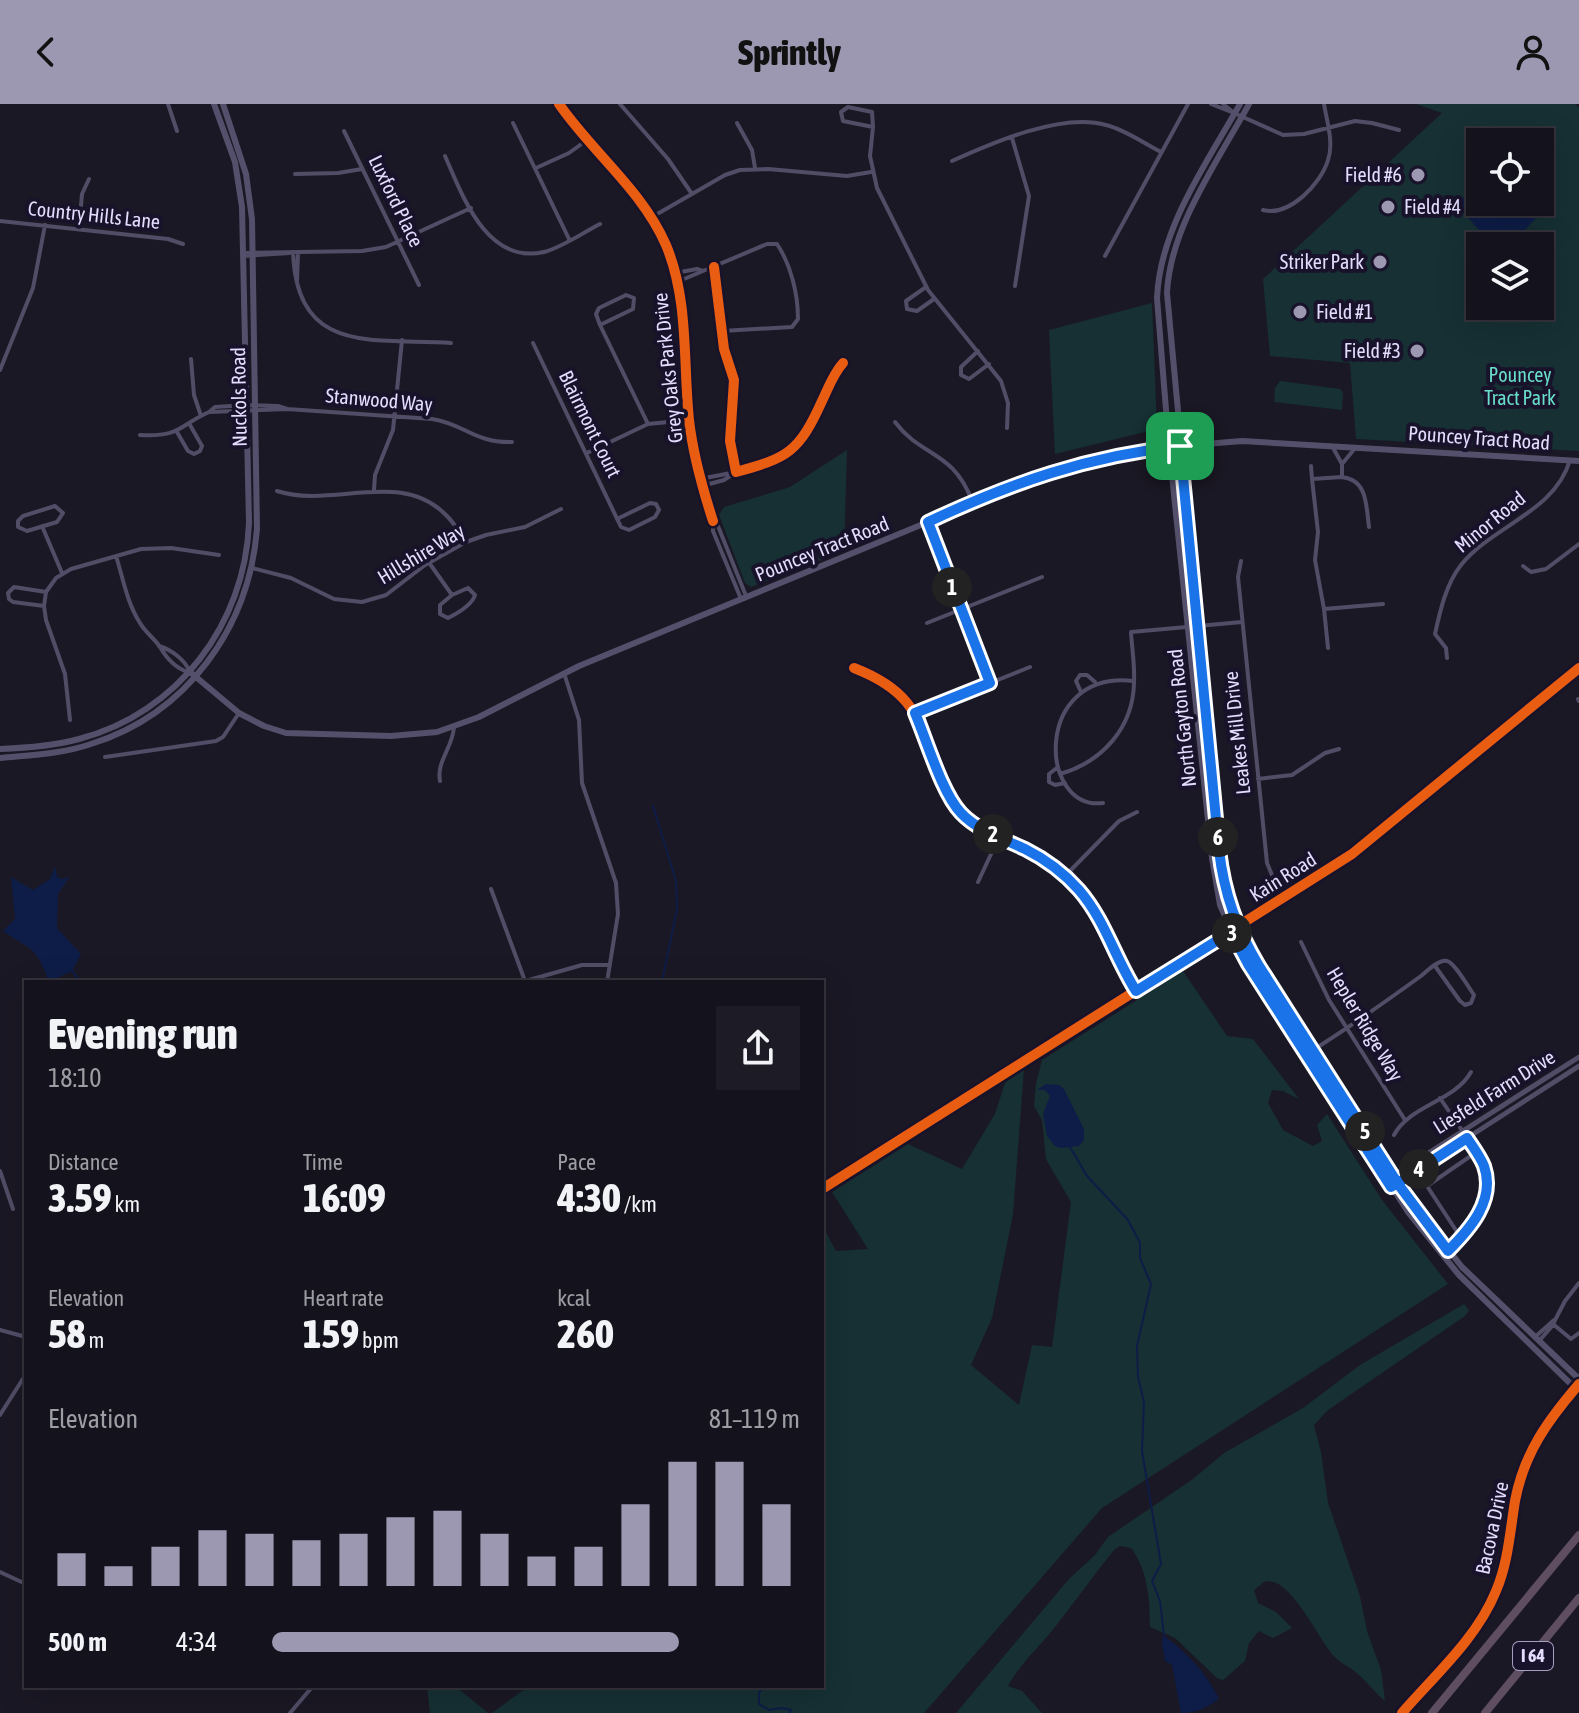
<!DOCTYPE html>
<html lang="en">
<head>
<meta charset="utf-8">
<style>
	body { margin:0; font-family:"Asap Condensed",sans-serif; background:#1d1b25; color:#f1f3f6; height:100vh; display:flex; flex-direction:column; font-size:30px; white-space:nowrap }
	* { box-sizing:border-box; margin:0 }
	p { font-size:26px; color:#9d9ea3 }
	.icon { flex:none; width:44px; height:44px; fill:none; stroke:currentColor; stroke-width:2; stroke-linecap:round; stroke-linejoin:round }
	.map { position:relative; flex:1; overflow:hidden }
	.panel { position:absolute; left:24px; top:876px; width:800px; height:708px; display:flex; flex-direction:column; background:#14121c; border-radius:0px; box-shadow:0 8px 32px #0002,0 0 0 2px #33323b }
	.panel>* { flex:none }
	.fabs { position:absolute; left:1466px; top:24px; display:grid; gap:16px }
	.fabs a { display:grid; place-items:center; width:88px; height:88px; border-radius:0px; background:#14121c; box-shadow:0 8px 32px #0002,0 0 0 2px #33323b; font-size:40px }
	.pin { position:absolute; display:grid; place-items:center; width:68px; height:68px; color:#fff; margin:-34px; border-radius:16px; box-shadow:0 4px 12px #0006 }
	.km { position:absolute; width:40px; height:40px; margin:-20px; border-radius:50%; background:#222; color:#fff; font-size:22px; line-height:40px; text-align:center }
	.round { display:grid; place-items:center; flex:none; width:84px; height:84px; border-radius:0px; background:#1d1b25 }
	.overview { display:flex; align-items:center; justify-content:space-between; height:136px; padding:0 24px }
	h1 { font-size:44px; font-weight:800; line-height:60px }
	.stats { display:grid; grid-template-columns:repeat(3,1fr); gap:12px; height:136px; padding:8px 24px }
	.stats div { display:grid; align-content:center }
	.stats b { font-size:40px; font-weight:800 }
	.stats small { font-size:22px; font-weight:400 }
	.stats p { font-size:22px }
	.chart { height:224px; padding:16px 24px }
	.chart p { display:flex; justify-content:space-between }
	.chart svg { width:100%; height:144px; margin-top:8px; stroke:#9d98b2; stroke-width:6 }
	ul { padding:0 24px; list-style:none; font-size:26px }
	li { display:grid; grid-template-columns:128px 96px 1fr; align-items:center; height:60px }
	li i { height:20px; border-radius:10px; background:#9d98b2 }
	header { display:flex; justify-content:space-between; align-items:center; height:104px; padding:0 24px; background:#9d98b2; color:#111; font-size:36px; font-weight:800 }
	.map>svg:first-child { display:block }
	.green { fill:#163033; fill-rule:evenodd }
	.water { fill:#0e1d47 }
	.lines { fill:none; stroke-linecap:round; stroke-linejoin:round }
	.stream { stroke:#0e1d47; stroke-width:2 }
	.minor { stroke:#514d66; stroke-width:4 }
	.tertiary { stroke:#514d66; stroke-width:5 }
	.secondary { stroke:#54506b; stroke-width:6 }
	.motorway { stroke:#5f4d61; stroke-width:8 }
	.cycleway-casing { stroke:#18122b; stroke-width:15 }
	.cycleway { stroke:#e95d12; stroke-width:10 }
	.route-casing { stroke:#fff; stroke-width:16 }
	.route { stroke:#1a73e8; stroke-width:10 }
	.poi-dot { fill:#9d98b2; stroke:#18122b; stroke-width:3 }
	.labels { text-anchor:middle; stroke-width:8; stroke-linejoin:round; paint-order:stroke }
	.shield { fill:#18122b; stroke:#a6a0bf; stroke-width:2 }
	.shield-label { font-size:18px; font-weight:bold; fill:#e3ddfe }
	.poi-label { font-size:20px; fill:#e3ddfe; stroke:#18122b; text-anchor:end }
	.street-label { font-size:20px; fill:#e3ddfe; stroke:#18122b }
	.park-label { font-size:20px; fill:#69deca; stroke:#18122b }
</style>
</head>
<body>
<header><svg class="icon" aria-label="back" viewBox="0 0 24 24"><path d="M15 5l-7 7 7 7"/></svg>Sprintly<svg class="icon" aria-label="person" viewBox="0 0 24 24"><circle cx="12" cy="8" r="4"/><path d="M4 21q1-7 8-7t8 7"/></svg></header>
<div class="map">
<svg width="1579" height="1609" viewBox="0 0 1579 1609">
	<rect width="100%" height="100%" fill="#1b1825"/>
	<path class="green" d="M1416,0h159l4,4v343l-223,-12 -6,-76 -80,-7 -7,-77 179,-166zM1480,38h60v60h-60zM1480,142h60v60h-60z
		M1152,199l5,126 -102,25 -6,-124z
		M1280,277l60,8 3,3 -1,18 -68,-8 1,-14z
		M847,346l-3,101 -93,36 -6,-4 -26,-68 5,-8 66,-20z
		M1183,867l44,65 26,3 46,60 -16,-8 -11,-1 -4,13 15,27 30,16 9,-5 -5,-16 10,-11 55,86 66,84 -346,224 -178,205h-432l37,-27h293v-461l14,26 32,-2 -36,-57 76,-48 54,25 33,-55 10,-31 19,-14 -11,145 -21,104 -21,47 48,40 13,-60 20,2 19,-145 -25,-43 -4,-39 -8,-14 2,-22 6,-24z
		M1464,1200l5,6 -4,6 -137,94 -14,15 7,27 7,51 32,93 7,35 14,39 4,31c-10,-8 -17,-18 -26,-26 -8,-8 -18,-11 -25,-19 -14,-14 -45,-83 -70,-74 -2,1 -8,7 -10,8l4,13 18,9 16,16 -19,10 -14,-7 -10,12 -4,18 -22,19 -6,-2 -42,-40 -25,-11c0,-27 -2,-57 -19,-79l-11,-2 -6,4c-21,26 -41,54 -62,81 -16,19 -31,32 -44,55l14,5 20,22h-86l113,-134 26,-24 13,-18 85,-58 31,-26 79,-45 57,-43z
		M427,1582h28l33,27h-58z"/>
	<path class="water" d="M1474,81l6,4v13c18,0 34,11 49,3l10,10 -29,31h-17l-36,-41z
		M55,762l2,11 6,2 7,-3 -12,18 -1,34 24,26 -9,17 -19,9 -5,-1c-13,-35 -19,-29 -45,-48l12,-12 -4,-42 22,13 17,-11z
		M1046,980l13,1 5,4 20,40v11l-5,6 -18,2 -6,-2 -8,-10 -4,-22 7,-18 -5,-6h-8z
		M1163,1531c23,17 44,38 56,64 -13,9 -22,14 -38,14l-9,-48 -7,-4 -3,-17z"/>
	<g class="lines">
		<path class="stream" d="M653,702l23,75 1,28 -15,73
			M72,867l9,11h12
			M1070,1043l17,29 41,44 12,23v15l11,26 -14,62 1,31 6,25 -2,49 19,113 -9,17 8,20 4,35
			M763,1582l-4,7v11l10,6 13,-2 9,2 -2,3"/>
		<path class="minor" d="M168,0l9,27
			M559,0c34,49 83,86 107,141 23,55 17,117 23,175 4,35 13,67 24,101l5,5 28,70
			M620,0l48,55 24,35
			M1211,0l23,9 -11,-9
			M848,3l24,5 1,15 -30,-6 -2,-9z
			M1234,9l49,22 21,-1 51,-13 17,2 27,7
			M513,19l56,116
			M737,19l15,27 3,18
			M873,23l-3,29 7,32 51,102 73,91 7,22 -1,25
			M344,27l75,154
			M1012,34l17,58 -14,90
			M445,52c18,41 42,109 99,96 17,-4 40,-20 56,-28
			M952,57c40,-18 110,-49 154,-36 20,5 37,18 55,27
			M536,64l33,-15 18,-13
			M295,70l43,-1 24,-4
			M1263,106c26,7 58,-26 65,-50 6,-17 -1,-38 -4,-56
			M652,113l73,-42 15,-5 28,-1 79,7 24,-4
			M0,117l168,18 15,5
			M79,125l3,-35 7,-15
			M293,148c4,104 80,86 158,91
			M244,149l118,-2 24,-4 85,-39
			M244,152l46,-3
			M1105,152l83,-152
			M714,163l10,82 10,31 -4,61 6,31c52,-14 63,-20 86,-71 6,-12 11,-27 21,-38
			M703,167l64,-27h10c14,21 21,50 21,75l-6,8 -70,4
			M675,169l22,-4 6,2 -26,11
			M297,177l1,-29
			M926,183l-20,14 1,8 10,2 17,-12
			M600,221l-4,-11 3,-6 27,-13 8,3 -1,11 -33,16 48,99
			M533,239l88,184 8,3 26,-13 4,-7 -3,-6 -6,-1 -33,16
			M978,247l-17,16v8l8,4 20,-15
			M191,255l3,36 7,21
			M0,266l33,-82 12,-63
			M247,301l31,1 9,3 -78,3 6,-5z
			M287,305l145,10c33,5 42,24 80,23
			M895,318c27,36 58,28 77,79
			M177,328l11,19 6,3 6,-3 2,-5 -12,-21
			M140,331c41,2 38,-9 69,-23
			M1332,342l10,18v13l-30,2 6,53 -3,28 9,49 59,-5
			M587,349l61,-29 41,-4
			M1342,360l14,-17
			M1311,362l1,13
			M1342,373c26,3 24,29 27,50
			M700,375l36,-7 -12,8 -22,6
			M374,386l1,-15 18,-45 9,-90
			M277,387c56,18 124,-23 170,25 8,8 13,18 19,26
			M55,402l8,7 -6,9 -30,9 -9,-4v-6l5,-5z
			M713,417v10l28,68
			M928,418l62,161
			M42,422l20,47
			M116,452c7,22 11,47 24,67 5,9 15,16 20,24 7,12 15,21 28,25
			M1241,457l-3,16 29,286 15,36
			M430,460l22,31 -12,10v9l8,4c10,-5 24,-13 27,-23l-7,-7 -16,7
			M1523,462l8,6 15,-3 33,-25
			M252,464l39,10 43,21 28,3 24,-7 39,-30 41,-23 20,-7 39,-8 36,-18
			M44,502l-31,-4 -4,-3 -1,-6 6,-6 32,5
			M1324,505l4,39
			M927,519l115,-46
			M159,542c13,4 26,14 31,26
			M1447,554l-1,-10 -11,-14c5,-23 11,-50 26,-69 31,-39 94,-53 109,-105
			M854,564c59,23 63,48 85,103 6,13 10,28 19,38 22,28 70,37 99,60 41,33 52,80 79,122
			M564,569l15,47 3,63 34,100 2,31 -11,68
			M1081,588l-5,-11 4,-6h7l8,7
			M1578,595l1,2
			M915,609l115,-46
			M70,616l-5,-46 -19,-54 -2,-14 2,-14 10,-14 15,-9 70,-20 30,-1 48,7
			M105,653l111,-16 7,-4 16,-24
			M1058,663l-9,7v8l6,3 10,-2
			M1060,670c42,-12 73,-46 74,-91 1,-17 -2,-34 -3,-51l111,-10
			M1258,675l34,-4 33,-22 14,-4
			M440,677c-4,-19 13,-34 14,-54
			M1103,699c-65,8 -70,-133 30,-122
			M1065,772l54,-55 18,-9
			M978,778l21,-45
			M491,785l34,92
			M1301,838l28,58 76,120
			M522,878l60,-17h28
			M1313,946c37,-23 72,-48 108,-74 6,-5 18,-17 26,-15 7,1 22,27 27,34l-3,8 -6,2 -5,-4 -25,-35
			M1440,994c41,62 73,88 10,151
			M1394,1031c16,-30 60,-33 77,-63
			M0,1067l13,38
			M822,1085l409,-257
			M1461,1134l-34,-52 48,-33
			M1553,1220l12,-23 14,-18
			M1553,1220l18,15 8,-6
			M0,1226l26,7
			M1535,1233l19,-17
			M1539,1237l14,-16
			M0,1311l26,-41
			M0,1468l26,12
			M290,1609l23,-27
			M1402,1609c33,-38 75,-75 94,-122 12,-28 14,-59 19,-90 9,-48 33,-81 64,-117"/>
		<path class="tertiary" d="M1231,828l133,-86 215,-178
			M1386,1076l193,-123
			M1391,1083l188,-121"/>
		<path class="secondary" d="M1240,0c-34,60 -80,124 -83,194l12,149 43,411 8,47 20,45 168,262 51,63 120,117
			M1249,0c-31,57 -79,123 -82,189l52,557 9,52 21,48 163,254 50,63 117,112
			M190,568l49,41 25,13 22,7 105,3 46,-4 42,-15 100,-51 349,-144 70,-32 81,-27 77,-15 86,-7 337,20
			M0,645c27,-1 53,-3 79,-10 99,-26 166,-115 170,-216l-7,-316 -7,-45 -21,-58
			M0,654c31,-3 62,-4 91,-14 96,-30 158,-116 166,-215l-5,-310 -6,-45 -23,-70"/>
		<path class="motorway" d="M1432,1609l147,-178
			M1485,1609l94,-115"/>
		<g class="cycleway-casing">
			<path id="cycleway" d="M559,0c34,49 83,86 107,141 23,55 17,117 23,175 4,35 13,67 24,101
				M714,163l10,82 10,31 -4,61 6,31c52,-14 63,-20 86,-71 6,-12 11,-27 21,-38
				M854,564c59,23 63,48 85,103 6,13 10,28 19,38 22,28 70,37 99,60 41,33 52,80 79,122
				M822,1085l530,-335 227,-186
				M1402,1609c33,-38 75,-75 94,-122 12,-28 14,-59 19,-90 9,-48 33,-81 64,-117"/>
		</g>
		<use href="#cycleway" class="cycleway"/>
	</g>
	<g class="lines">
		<g class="route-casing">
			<path id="route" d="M1180,342c-92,10 -169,37 -252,76l62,161 -75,30c12,28 27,80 46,100 17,18 43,26 64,36 20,10 39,24 54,41 26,30 36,68 57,101l95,-59 17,32 143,223 7,-4 69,-45c6,9 13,18 17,28 12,34 -14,63 -36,85l-47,-63c-3,-4 -5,-8 -8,-12l-134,-210c-22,-37 -35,-72 -40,-116l-39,-404"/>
		</g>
		<use href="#route" class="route"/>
	</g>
	<g class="poi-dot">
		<circle cx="1418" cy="71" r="8"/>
		<circle cx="1388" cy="103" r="8"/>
		<circle cx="1380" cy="158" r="8"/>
		<circle cx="1300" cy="208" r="8"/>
		<circle cx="1417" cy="247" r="8"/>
	</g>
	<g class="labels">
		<rect class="shield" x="1513" y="1538" width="40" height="28" rx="6"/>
		<g class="shield-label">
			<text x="1533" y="1558">I 64</text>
		</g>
		<g class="poi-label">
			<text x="1402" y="78">Field #6</text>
			<text x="1404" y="110" text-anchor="start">Field #4</text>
			<text x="1364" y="165">Striker Park</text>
			<text x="1316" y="215" text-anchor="start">Field #1</text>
			<text x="1401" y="254">Field #3</text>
		</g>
		<g class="street-label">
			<text transform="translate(396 97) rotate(64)" y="7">Luxford Place</text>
			<text transform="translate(94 111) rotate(6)" y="7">Country Hills Lane</text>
			<text transform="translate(668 264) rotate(-96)" y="7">Grey Oaks Park Drive</text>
			<text transform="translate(239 293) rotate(-91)" y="7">Nuckols Road</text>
			<text transform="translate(379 296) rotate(5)" y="7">Stanwood Way</text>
			<text transform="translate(590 320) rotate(64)" y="7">Blairmont Court</text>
			<text transform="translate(1479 334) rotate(4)" y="7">Pouncey Tract Road</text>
			<text transform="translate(1490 418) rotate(-39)" y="7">Minor Road</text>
			<text transform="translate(822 445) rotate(-22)" y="7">Pouncey Tract Road</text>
			<text transform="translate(421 450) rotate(-31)" y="7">Hillshire Way</text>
			<text transform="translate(1182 614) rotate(-96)" y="7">North Gayton Road</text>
			<text transform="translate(1237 629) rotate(-96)" y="7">Leakes Mill Drive</text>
			<text transform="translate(1283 773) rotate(-32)" y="7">Kain Road</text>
			<text transform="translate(1365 920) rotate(59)" y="7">Hepler Ridge Way</text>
			<text transform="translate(1494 988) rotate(-32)" y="7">Liesfeld Farm Drive</text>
			<text transform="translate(1492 1424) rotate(-78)" y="7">Bacova Drive</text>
		</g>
		<g class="park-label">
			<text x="1520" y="278">Pouncey<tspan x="1520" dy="23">Tract Park</tspan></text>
		</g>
	</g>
</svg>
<div class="fabs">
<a><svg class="icon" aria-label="locate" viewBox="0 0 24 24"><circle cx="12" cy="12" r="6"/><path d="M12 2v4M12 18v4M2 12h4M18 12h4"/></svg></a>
<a><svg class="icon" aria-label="layers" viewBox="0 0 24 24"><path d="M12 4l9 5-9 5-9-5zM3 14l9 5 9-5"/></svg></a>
</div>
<div class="pin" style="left:1180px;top:342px;background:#1e9e55"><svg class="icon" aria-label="arrive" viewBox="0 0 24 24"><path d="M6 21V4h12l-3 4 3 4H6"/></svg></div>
<b class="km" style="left:952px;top:483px">1</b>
<b class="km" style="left:993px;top:730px">2</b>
<b class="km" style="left:1232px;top:829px">3</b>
<b class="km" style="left:1419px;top:1065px">4</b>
<b class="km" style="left:1365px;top:1027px">5</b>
<b class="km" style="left:1218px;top:733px">6</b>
<section class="panel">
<div class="overview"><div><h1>Evening run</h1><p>18:10</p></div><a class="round"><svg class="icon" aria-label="share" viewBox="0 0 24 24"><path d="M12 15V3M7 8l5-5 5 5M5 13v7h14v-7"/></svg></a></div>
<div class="stats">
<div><p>Distance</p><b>3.59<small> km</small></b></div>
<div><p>Time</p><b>16:09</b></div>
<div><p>Pace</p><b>4:30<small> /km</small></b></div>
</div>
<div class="stats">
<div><p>Elevation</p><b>58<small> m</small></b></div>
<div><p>Heart rate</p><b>159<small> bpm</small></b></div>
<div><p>kcal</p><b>260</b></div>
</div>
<div class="chart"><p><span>Elevation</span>81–119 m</p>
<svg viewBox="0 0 160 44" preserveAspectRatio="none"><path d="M5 44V34M15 44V38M25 44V32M35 44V27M45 44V28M55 44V30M65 44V28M75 44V23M85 44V21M95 44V28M105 44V35M115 44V32M125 44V19M135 44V6M145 44V6M155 44V19"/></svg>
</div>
<ul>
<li><b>500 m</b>4:34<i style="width:77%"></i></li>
</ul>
</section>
</div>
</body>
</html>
